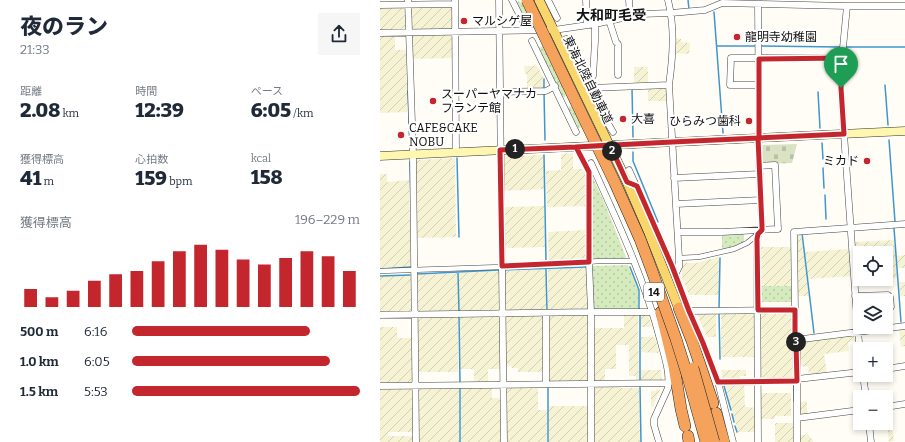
<!DOCTYPE html>
<html lang="ja">
<head>
<meta charset="utf-8">
<style>
	body { margin:0; font-family:Bitter,"Noto Sans JP",serif; background:#f6f6f7; color:#1f2937; height:100vh; display:flex; flex-direction:column; font-size:15px; white-space:nowrap }
	* { box-sizing:border-box; margin:0 }
	p { font-size:13px; color:#747a83 }
	.icon { flex:none; width:22px; height:22px; fill:none; stroke:currentColor; stroke-width:2; stroke-linecap:round; stroke-linejoin:round }
	.map { position:relative; flex:1; overflow:hidden }
	.panel { display:flex; flex-direction:column; background:#fff; width:380px }
	.panel>* { flex:none }
	.controls { position:absolute; left:473px; top:246px; display:grid; gap:8px }
	.controls a { display:grid; place-items:center; width:40px; height:40px; border-radius:0px; background:#fff; box-shadow:0 2px 6px #0003; font-size:20px }
	.pin { position:absolute; display:grid; place-items:center; width:34px; height:34px; color:#fff; margin:-41px -17px; border-radius:50% 50% 50% 0; rotate:-45deg; box-shadow:0 0 4px #0007 }
	.pin .icon { rotate:45deg }
	.km { position:absolute; width:20px; height:20px; margin:-10px; border-radius:50%; background:#222; color:#fff; font-size:11px; line-height:20px; text-align:center }
	.round { display:grid; place-items:center; flex:none; width:42px; height:42px; border-radius:0px; background:#f6f6f7 }
	.summary { display:flex; align-items:center; justify-content:space-between; height:68px; padding:0 20px }
	h1 { font-size:22px; font-weight:800; line-height:30px }
	.figures { display:grid; grid-template-columns:repeat(3,1fr); gap:6px; height:68px; padding:4px 20px }
	.figures div { display:grid; align-content:center }
	.figures b { font-size:20px; font-weight:800 }
	.figures small { font-size:11px; font-weight:400 }
	.figures p { font-size:11px }
	.chart { height:112px; padding:8px 20px }
	.chart p { display:flex; justify-content:space-between }
	.chart svg { width:100%; height:72px; margin-top:4px; stroke:#c4262e; stroke-width:6 }
	ul { padding:0 20px; list-style:none; font-size:13px }
	li { display:grid; grid-template-columns:64px 48px 1fr; align-items:center; height:30px }
	li i { height:10px; border-radius:5px; background:#c4262e }
	main { display:flex; flex:1; min-height:0 }
	.map>svg:first-child { display:block }
	.farmland { fill:url(#farmland-furrows) }
	.green { fill:url(#green-dots) }
	.cemetery { fill:url(#cemetery-stones) }
	.lines { fill:none; stroke-linecap:round; stroke-linejoin:round }
	.stream { stroke:#3f96cf; stroke-width:1.5 }
	.pedestrian-casing { stroke:#444; stroke-width:5.5 }
	.minor-casing { stroke:#444; stroke-width:7 }
	.secondary-casing { stroke:#333; stroke-width:9 }
	.primary-casing { stroke:#222; stroke-width:10 }
	.motorway-casing { stroke:#222; stroke-width:12 }
	.pedestrian { stroke:#fff; stroke-width:4.5 }
	.minor { stroke:#fff; stroke-width:6 }
	.secondary { stroke:#fff6b0; stroke-width:8 }
	.primary { stroke:#f9d66b; stroke-width:9 }
	.motorway { stroke:#f5a25d; stroke-width:11 }
	.motorway-bridge-casing { stroke:#222; stroke-width:12; stroke-linecap:butt }
	.motorway-bridge { stroke:#f5a25d; stroke-width:11 }
	.route-casing { stroke:#fff; stroke-width:8 }
	.route { stroke:#c4262e; stroke-width:5 }
	.poi-dot { fill:#c4262e; stroke:#fff; stroke-width:1.5 }
	.labels { text-anchor:middle; stroke-width:4; stroke-linejoin:round; paint-order:stroke }
	.shield { fill:#fff; stroke:#585858; stroke-width:1 }
	.shield-label { font-size:11px; font-weight:bold; fill:#111 }
	.poi-label { font-size:12px; fill:#111; stroke:#fff; text-anchor:start }
	.street-label { font-size:12px; fill:#111; stroke:#fff }
	.quarter-label { font-size:14px; font-weight:bold; fill:#111; stroke:#fff }
</style>
</head>
<body>
<main>
<section class="panel">
<div class="summary"><div><h1>夜のラン</h1><p>21:33</p></div><a class="round"><svg class="icon" aria-label="share" viewBox="0 0 24 24"><path d="M12 15V3M7 8l5-5 5 5M5 13v7h14v-7"/></svg></a></div>
<div class="figures">
<div><p>距離</p><b>2.08<small> km</small></b></div>
<div><p>時間</p><b>12:39</b></div>
<div><p>ペース</p><b>6:05<small> /km</small></b></div>
</div>
<div class="figures">
<div><p>獲得標高</p><b>41<small> m</small></b></div>
<div><p>心拍数</p><b>159<small> bpm</small></b></div>
<div><p>kcal</p><b>158</b></div>
</div>
<div class="chart"><p><span>獲得標高</span>196–229 m</p>
<svg viewBox="0 0 160 44" preserveAspectRatio="none"><path d="M5 44V33M15 44V38M25 44V34M35 44V28M45 44V24M55 44V22M65 44V16M75 44V10M85 44V6M95 44V9M105 44V15M115 44V18M125 44V14M135 44V10M145 44V13M155 44V22"/></svg>
</div>
<ul>
<li><b>500 m</b>6:16<i style="width:78%"></i></li>
<li><b>1.0 km</b>6:05<i style="width:87%"></i></li>
<li><b>1.5 km</b>5:53<i style="width:100%"></i></li>
</ul>
</section>
<div class="map">
<svg width="525" height="442" viewBox="0 0 525 442">
	<defs>
		<pattern id="farmland-furrows" width="10" height="10" patternUnits="userSpaceOnUse"><rect width="10" height="10" fill="#f6f3d4"/><path d="M-1 1l2-2M0 10L10 0M9 11l2-2" fill="none" stroke="#d2cfb5"/></pattern>
		<pattern id="green-dots" width="8" height="8" patternUnits="userSpaceOnUse"><rect width="8" height="8" fill="#d5ebbd"/><path d="M2 2h.1M6 6h.1" fill="none" stroke="#b6c8a1" stroke-width="1.8" stroke-linecap="round"/></pattern>
		<pattern id="cemetery-stones" width="16" height="16" patternUnits="userSpaceOnUse"><rect width="16" height="16" fill="#d9e3c4"/><path d="M2 7V4a2 2 0 0 1 4 0v3zM10 15v-3a2 2 0 0 1 4 0v3z" fill="#b9c2a7"/></pattern>
	</defs>
	<rect width="100%" height="100%" fill="#fffdf5"/>
	<path class="farmland" d="M72,5v24l-39,1 -2,-2 -1,-22z
		M0,6h25v24h-25z
		M73,34l1,24 -41,1 -1,-22 3,-2z
		M0,35h15v15h11l2,62 -28,1z
		M294,38l7,1v3l9,1 -1,11 -16,-1z
		M144,66h13l7,12v12h-17v-16h-2z
		M254,67h14v17l-14,1z
		M287,86l1,15h-20v-14z
		M193,153v16h13l1,4v33l-40,1 -1,-36 15,-1v-16z
		M164,155v34l-42,2 2,-35z
		M75,158l1,79 -39,1 -1,-78z
		M0,174h7v8l22,-2 2,87 -31,1z
		M164,206l1,41 -42,1v-41z
		M207,230l1,30 -39,3 -1,-31z
		M415,234h6l8,62h-13z
		M514,240l3,38 -11,1v-26h-26v26h23l-28,2 -2,-39z
		M378,247h33l1,39h-33z
		M470,249l2,27 -44,3 -3,-27z
		M525,255v13h-7l-1,-12z
		M339,257l1,38h-31l-7,-17v-15h14z
		M208,268l1,42 -41,1v-42z
		M166,269v42l-41,1 -2,-41z
		M120,271l1,39 -2,2h-40v-39z
		M78,273v39h-40l-1,-1v-36z
		M31,275l1,37 -32,1v-37z
		M519,282h6v14h-5z
		M380,311h32l1,69h-32z
		M318,312h18v25h-9l-10,-23z
		M341,312h34l1,45h-35z
		M164,314l1,58h-27v-4h-6l-1,-2h-7v-51z
		M168,314l41,1v66l-40,1z
		M244,314h14l1,67h-3v-5h-7v-31h-13v24h-11v12h-13v-53h32z
		M261,314h7l4,13h-12z
		M78,315v57h-41v-55z
		M80,315h39l2,2v52h-13v13h-14v-13h-14z
		M0,327h17v11h16v46h-33z
		M525,328v18l-4,1 -2,-18z
		M474,335l2,1v5l-8,1 1,9 -25,3 3,19 -18,2 -1,-9 -9,1v-24l2,-2z
		M261,337h14l4,16 -18,-1z
		M261,370h20l1,10 -1,1h-20z
		M341,370h25v6h-6v4h-17z
		M346,384h18l1,23 11,1 1,24h-19l-13,-47z
		M213,385h27v3h19l1,54h-47z
		M112,386v12h9l1,44h-41v-55z
		M125,386h33v24h9v32h-42z
		M33,387v45h-25v4h25v6h-33v-54z
		M40,387h39l1,55h-42v-53z
		M276,389l4,1 -7,17h-2v-16h5z
		M380,393h31v23h-16v3h-16z
		M427,401v13l-6,1 -1,-1v-12z
		M169,406h41l-2,36h-39z
		M395,423h18v19h-18z
		M512,425l2,16 -5,1 -2,-16z
		M428,434l6,8h-15v-6z"/>
	<path class="green" d="M138,1c6,2 8,10 11,16l-5,2 1,-3 -1,-3 -3,-1 -4,-8z
		M163,46l21,44 2,5 -2,3 -2,-2 -20,-41v-2l-2,-4h-2v-1z
		M189,106l3,1 10,20 -5,2 1,-2 -2,-4 -3,-1c-2,-5 -6,-11 -4,-16z
		M211,178h2l12,26 21,53 -1,1 -34,1z
		M364,233v9l-11,5 -11,2v-15z
		M248,265l10,25v20h-45l-2,-44z
		M379,286h33v16h-33z"/>
	<path class="cemetery" d="M417,144l-5,19 -31,1v-19z"/>
	<g class="lines">
		<path class="stream" d="M308,0l1,9
			M334,12l9,121
			M337,46h40
			M381,46l79,1
			M466,47h59
			M164,79v10
			M505,85l3,40
			M252,88l1,49
			M28,91l2,56
			M164,92l1,48
			M438,92l2,36
			M509,140l6,82
			M442,143l1,16
			M253,152v9l25,61
			M164,155l2,106
			M77,158l2,79
			M30,162l1,43
			M443,168l1,20
			M445,195l1,24
			M514,228l7,94
			M422,233l12,100
			M250,267l9,23v19
			M0,269l31,-2
			M166,269l1,42
			M124,270l82,-3
			M78,272l1,40
			M37,274l82,-4
			M0,276l30,-1
			M339,309l1,-51
			M260,313v68
			M339,313l1,46
			M79,316l1,66
			M413,345l1,35
			M414,385v16
			M168,386v56
			M260,386l1,56
			M344,386l7,24
			M80,388v54
			M352,414l2,8
			M355,426l2,6"/>
		<g class="pedestrian-casing">
			<path id="pedestrian" d="M299,258l20,-1 35,-8 13,-6 11,-9
				M0,271l121,-4 100,-6h30"/>
		</g>
		<g class="minor-casing">
			<path id="minor" d="M28,0l5,154 3,288
				M75,0l1,152
				M119,0l5,442
				M132,0l11,22
				M168,0l9,18
				M206,0l1,25
				M249,0l1,16
				M288,0c7,28 5,56 1,85l10,173v9l-4,8
				M378,4l1,134
				M0,5l75,-1
				M467,6l-5,52 -1,30 3,46 14,198 2,20
				M229,20l7,22 2,2v31
				M0,33l174,-3 41,-6 46,-10 30,-1 34,-3 17,-7 125,3h58
				M186,39l40,81 7,12
				M152,41l44,91
				M208,84l5,-8 2,-35v-17
				M379,85h-29l1,-27h111
				M210,88l79,-3
				M120,92l46,-1 9,-5
				M378,138l4,88c-1,5 -4,8 -5,13l1,203
				M196,147l13,25v90l2,50v130
				M211,163c27,59 54,117 70,180 4,15 9,30 7,45l-14,31v6l5,17
				M249,170l43,96 17,45 14,32 15,39 15,60
				M294,178l86,-4
				M296,204l85,-4
				M298,232h44l56,-3 -3,-64 -16,1
				M475,296l33,-1 2,2 1,10 -3,3h-2
				M415,310l-1,-78 111,-8
				M309,311l106,-1v30l2,3v99
				M166,313v71
				M0,315l211,-3h62
				M415,340l110,-14
				M506,369l19,-3
				M483,375l3,22
				M417,379l63,-7
				M338,382l79,-1
				M0,386l289,-3
				M506,407l19,-3
				M417,418l63,-8
				M489,423l2,19"/>
		</g>
		<g class="secondary-casing">
			<path id="secondary" d="M0,156l525,-25"/>
		</g>
		<g class="primary-casing">
			<path id="primary" d="M159,0l88,182 22,51 32,81"/>
		</g>
		<g class="motorway-casing">
			<path id="motorway" d="M299,308l13,33 21,62
				M281,312l13,54 7,43 4,17
				M336,413l8,29
				M308,436l1,6"/>
		</g>
		<use href="#pedestrian" class="pedestrian"/>
		<use href="#minor" class="minor"/>
		<use href="#secondary" class="secondary"/>
		<use href="#primary" class="primary"/>
		<use href="#motorway" class="motorway"/>
		<g class="motorway-bridge-casing">
			<path id="motorway-bridge" d="M147,0l88,183 25,56 12,32 24,68 11,35 19,68
				M313,368l21,74"/>
		</g>
		<use href="#motorway-bridge" class="motorway-bridge"/>
	</g>
	<g class="lines">
		<g class="route-casing">
			<path id="route" d="M461,88l3,46 -172,8 -96,5 -76,3 2,116 87,-4v-90l-13,-25 34,-2 17,37 10,4 35,80 17,45 14,32 15,39 79,-1 -1,-38 -1,-3v-30h-37l-1,-71 1,-5 4,-4v-4l-4,-88h1v-79l83,-1 -1,30"/>
		</g>
		<use href="#route" class="route"/>
	</g>
	<g class="poi-dot">
		<circle cx="84" cy="21" r="4"/>
		<circle cx="357" cy="37" r="4"/>
		<circle cx="53" cy="101" r="4"/>
		<circle cx="243" cy="119" r="4"/>
		<circle cx="369" cy="121" r="4"/>
		<circle cx="21" cy="135" r="4"/>
		<circle cx="487" cy="161" r="4"/>
	</g>
	<g class="labels">
		<rect class="shield" x="264" y="283" width="20" height="18" rx="3"/>
		<g class="shield-label">
			<text x="274" y="296">14</text>
		</g>
		<g class="poi-label">
			<text x="92" y="25">マルシゲ屋</text>
			<text x="365" y="41">龍明寺幼稚園</text>
			<text x="61" y="98">スーパーヤマナカ<tspan x="61" dy="14">フランテ館</tspan></text>
			<text x="251" y="123">大喜</text>
			<text x="361" y="125" text-anchor="end">ひらみつ歯科</text>
			<text x="29" y="132">CAFE&amp;CAKE<tspan x="29" dy="14">NOBU</tspan></text>
			<text x="479" y="165" text-anchor="end">ミカド</text>
		</g>
		<g class="street-label">
			<text transform="translate(208 80) rotate(64)" y="4">東海北陸自動車道</text>
		</g>
		<g class="quarter-label">
			<text x="231" y="20">大和町毛受</text>
		</g>
	</g>
</svg>
<div class="controls">
<a><svg class="icon" aria-label="locate" viewBox="0 0 24 24"><circle cx="12" cy="12" r="6"/><path d="M12 2v4M12 18v4M2 12h4M18 12h4"/></svg></a>
<a><svg class="icon" aria-label="layers" viewBox="0 0 24 24"><path d="M12 4l9 5-9 5-9-5zM3 14l9 5 9-5"/></svg></a>
<a>+</a>
<a>−</a>
</div>
<div class="pin" style="left:461px;top:88px;background:#1e9e55"><svg class="icon" aria-label="arrive" viewBox="0 0 24 24"><path d="M6 21V4h12l-3 4 3 4H6"/></svg></div>
<b class="km" style="left:135px;top:149px">1</b>
<b class="km" style="left:232px;top:151px">2</b>
<b class="km" style="left:416px;top:342px">3</b>
</div>
</main>
</body>
</html>
